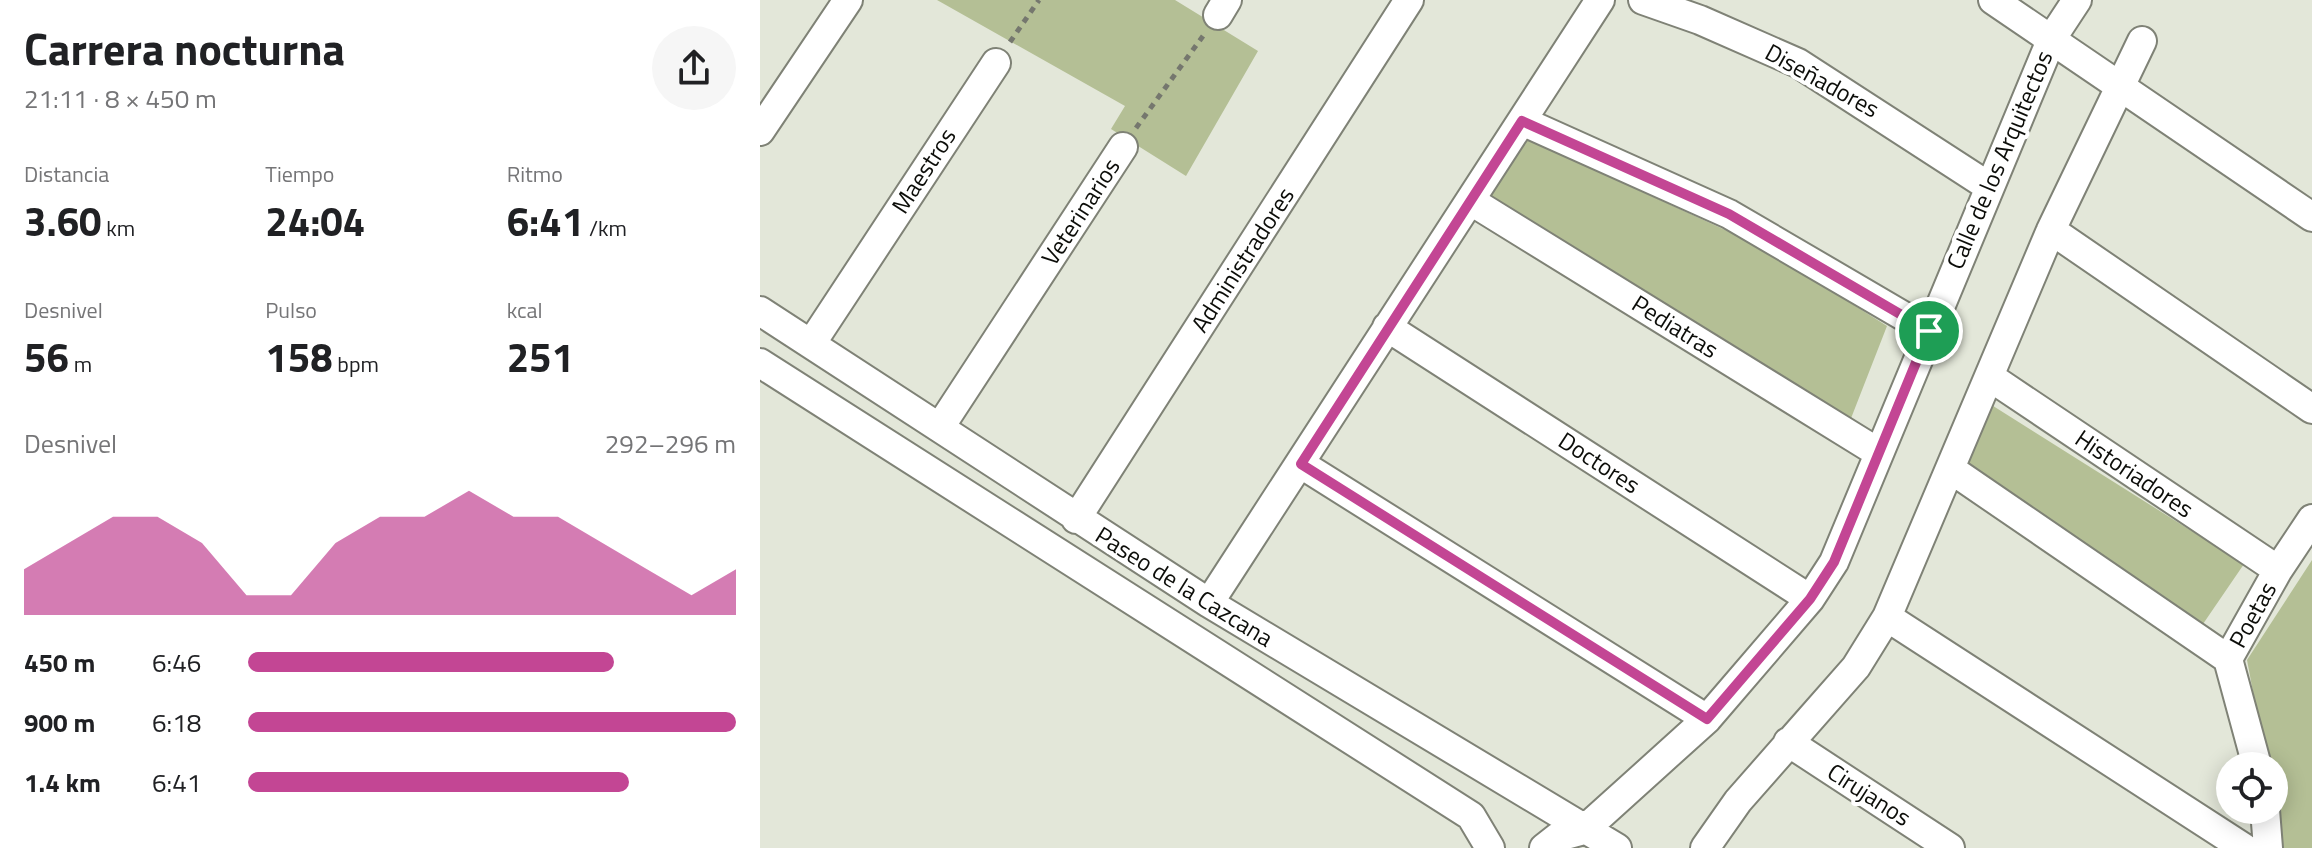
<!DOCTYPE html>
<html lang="es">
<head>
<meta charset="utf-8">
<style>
	body { margin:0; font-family:"Titillium Web",sans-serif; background:#f6f6f6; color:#202124; height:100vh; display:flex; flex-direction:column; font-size:30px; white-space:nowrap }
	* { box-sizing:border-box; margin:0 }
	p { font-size:26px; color:#757577 }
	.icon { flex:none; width:44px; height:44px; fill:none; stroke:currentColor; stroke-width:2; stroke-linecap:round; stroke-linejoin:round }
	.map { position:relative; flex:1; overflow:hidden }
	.details { display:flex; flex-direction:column; background:#fff; width:760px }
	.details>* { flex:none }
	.fabs { position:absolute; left:1456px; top:752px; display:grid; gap:16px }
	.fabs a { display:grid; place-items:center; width:72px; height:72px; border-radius:50%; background:#fff; box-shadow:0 4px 20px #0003; font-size:40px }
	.pin { position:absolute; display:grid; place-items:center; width:68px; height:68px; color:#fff; margin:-34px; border:4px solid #fff; border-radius:50%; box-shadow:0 2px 8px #0007 }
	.round { display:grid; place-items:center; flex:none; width:84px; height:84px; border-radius:42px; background:#f6f6f6 }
	.head { display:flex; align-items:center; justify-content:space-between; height:136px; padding:0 24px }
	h1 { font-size:44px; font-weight:700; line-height:60px }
	.metrics { display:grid; grid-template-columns:repeat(3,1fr); gap:12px; height:136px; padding:8px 24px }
	.metrics div { display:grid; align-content:center }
	.metrics b { font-size:40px; font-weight:700 }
	.metrics small { font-size:22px; font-weight:400 }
	.metrics p { font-size:22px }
	.chart { height:224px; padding:16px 24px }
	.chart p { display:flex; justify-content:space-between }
	.chart svg { width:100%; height:144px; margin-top:8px; fill:#c34694; opacity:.7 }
	ul { padding:0 24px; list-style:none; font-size:26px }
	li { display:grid; grid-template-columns:128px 96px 1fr; align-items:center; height:60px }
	li i { height:20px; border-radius:10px; background:#c34694 }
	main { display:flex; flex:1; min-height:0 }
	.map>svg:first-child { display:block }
	.green { fill:#b4bf95 }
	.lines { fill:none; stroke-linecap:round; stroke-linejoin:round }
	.minor-casing { stroke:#7f8276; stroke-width:32 }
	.path { stroke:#75776e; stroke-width:5; stroke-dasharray:6 6; stroke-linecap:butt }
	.minor { stroke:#fff; stroke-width:28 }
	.route-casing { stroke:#fff; stroke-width:16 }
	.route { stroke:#c34694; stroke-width:10 }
	.labels { text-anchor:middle; stroke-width:8; stroke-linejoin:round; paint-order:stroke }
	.street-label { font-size:24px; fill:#0c0d09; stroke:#fff }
</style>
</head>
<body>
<main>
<section class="details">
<div class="head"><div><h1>Carrera nocturna</h1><p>21:11 · 8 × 450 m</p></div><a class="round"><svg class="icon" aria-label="share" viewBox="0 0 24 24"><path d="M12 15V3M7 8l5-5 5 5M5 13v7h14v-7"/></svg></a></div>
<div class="metrics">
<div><p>Distancia</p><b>3.60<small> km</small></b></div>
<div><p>Tiempo</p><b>24:04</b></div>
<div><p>Ritmo</p><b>6:41<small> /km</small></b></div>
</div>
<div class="metrics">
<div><p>Desnivel</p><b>56<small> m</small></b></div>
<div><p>Pulso</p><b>158<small> bpm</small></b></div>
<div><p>kcal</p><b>251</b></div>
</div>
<div class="chart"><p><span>Desnivel</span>292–296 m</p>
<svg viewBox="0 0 160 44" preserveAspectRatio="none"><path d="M0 44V30L10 22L20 14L30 14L40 22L50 38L60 38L70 22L80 14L90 14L100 6L110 14L120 14L130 22L140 30L150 38L160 30V44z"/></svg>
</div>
<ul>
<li><b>450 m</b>6:46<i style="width:75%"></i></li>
<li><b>900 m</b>6:18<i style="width:100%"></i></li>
<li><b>1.4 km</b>6:41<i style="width:78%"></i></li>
</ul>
</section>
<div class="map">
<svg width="1552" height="848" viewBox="0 0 1552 848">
	<rect width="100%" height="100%" fill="#e3e7d9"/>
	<path class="green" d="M177,0h238l83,51 -72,125 -75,-47 14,-23z
		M768,139l234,108 125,79 -39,100 -357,-230z
		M1230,404l254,160 -41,60 -242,-161z
		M1552,560v288h-29l-9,-46v-36h-7l-20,-106z"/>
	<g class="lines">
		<g class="minor-casing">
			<path id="minor" d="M883,0l57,20 98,43 190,123
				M1233,0l319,217
				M458,15l9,-15
				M762,121l207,93 200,117
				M0,131l88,-131
				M711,201l408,252
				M1291,230l261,179
				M0,311l449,292 408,245
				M627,327l423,272
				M51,344l185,-281
				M0,363l711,453 19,32
				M1230,377l288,193
				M180,427l183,-280
				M541,464l406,255
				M1192,470l276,189
				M316,519l333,-519
				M449,603l391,-603
				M1127,617l357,231
				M1028,742l162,106
				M1497,766l-29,-107 50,-89 34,-51
				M1505,810l3,38
				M784,848l14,-11 26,-7 123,-111 103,-120 24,-37 218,-524 25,-38
				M945,848l33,-47 118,-134 31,-50 164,-387 91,-189"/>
		</g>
		<path class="path" d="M250,42l29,-42
			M376,128l67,-92"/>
		<use href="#minor" class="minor"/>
	</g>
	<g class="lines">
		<g class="route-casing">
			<path id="route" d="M762,121l207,93 200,117 -95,231 -24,37 -103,120 -406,-255z"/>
		</g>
		<use href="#route" class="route"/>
	</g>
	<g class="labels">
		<g class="street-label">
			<text transform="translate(1062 81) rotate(29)" y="8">Diseñadores</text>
			<text transform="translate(1240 160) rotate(-67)" y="8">Calle de los Arquitectos</text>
			<text transform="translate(164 171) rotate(-57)" y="8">Maestros</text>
			<text transform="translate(321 212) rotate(-57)" y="8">Veterinarios</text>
			<text transform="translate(483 260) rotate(-57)" y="8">Administradores</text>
			<text transform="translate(915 327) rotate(32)" y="8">Pediatras</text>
			<text transform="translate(839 463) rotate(33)" y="8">Doctores</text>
			<text transform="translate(1374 474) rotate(34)" y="8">Historiadores</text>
			<text transform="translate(424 587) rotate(32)" y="8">Paseo de la Cazcana</text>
			<text transform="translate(1493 615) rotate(-61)" y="8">Poetas</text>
			<text transform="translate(1109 795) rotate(33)" y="8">Cirujanos</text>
		</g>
	</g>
</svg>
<div class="fabs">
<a><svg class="icon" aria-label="locate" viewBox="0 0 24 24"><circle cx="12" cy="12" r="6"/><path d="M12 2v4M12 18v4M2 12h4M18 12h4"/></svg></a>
</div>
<div class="pin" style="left:1169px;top:331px;background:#1e9e55"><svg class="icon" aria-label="arrive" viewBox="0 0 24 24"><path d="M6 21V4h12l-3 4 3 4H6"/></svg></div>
</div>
</main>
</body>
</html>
